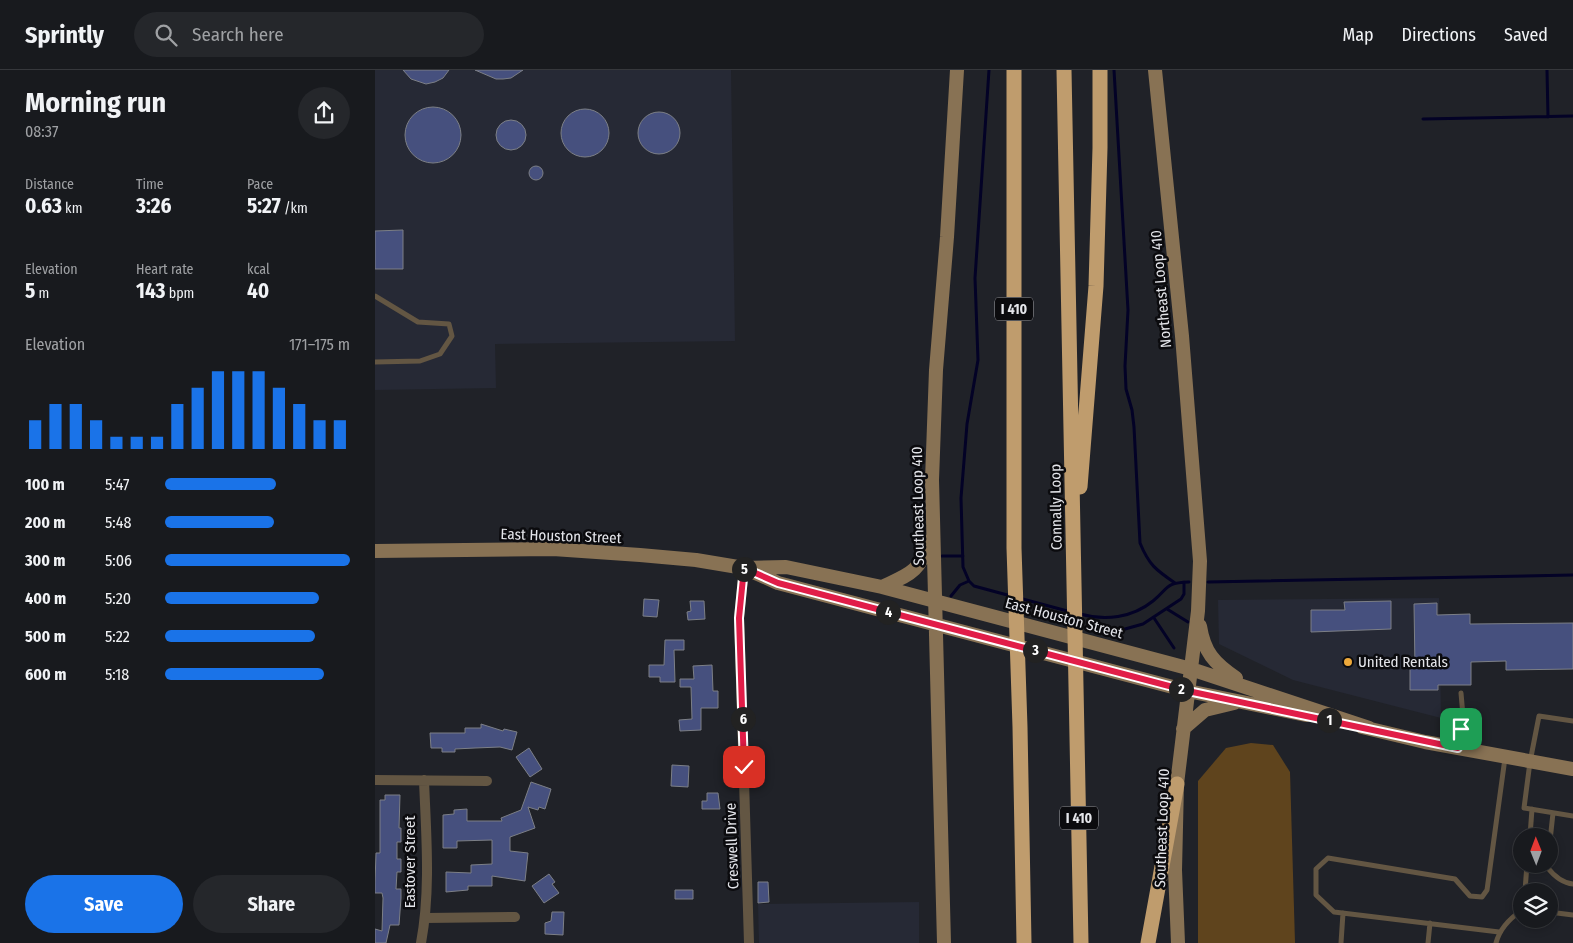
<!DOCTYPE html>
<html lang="en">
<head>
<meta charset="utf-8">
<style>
	body { margin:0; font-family:"Fira Sans Condensed",sans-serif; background:#25272b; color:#f1f3f6; height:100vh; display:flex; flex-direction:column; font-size:19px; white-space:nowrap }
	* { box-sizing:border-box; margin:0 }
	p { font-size:16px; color:#9fa1a4 }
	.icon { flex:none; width:28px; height:28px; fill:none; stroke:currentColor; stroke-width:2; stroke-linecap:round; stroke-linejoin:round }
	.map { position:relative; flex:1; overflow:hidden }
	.drawer { display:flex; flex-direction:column; background:#181a1e; width:375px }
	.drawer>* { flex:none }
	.needle { width:32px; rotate:359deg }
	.buttons { position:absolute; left:1138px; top:758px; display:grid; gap:10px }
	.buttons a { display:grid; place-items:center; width:45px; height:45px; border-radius:50%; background:#181a1e; box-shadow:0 2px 8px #0003,0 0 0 1px #36383c; font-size:25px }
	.pin { position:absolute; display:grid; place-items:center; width:42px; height:42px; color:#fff; margin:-21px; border-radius:10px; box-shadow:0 2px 8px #0006 }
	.km { position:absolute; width:25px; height:25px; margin:-12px; border-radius:50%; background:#222; color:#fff; font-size:14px; line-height:25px; text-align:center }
	.round { display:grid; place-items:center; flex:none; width:52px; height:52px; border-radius:26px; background:#25272b }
	.summary { display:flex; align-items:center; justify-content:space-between; height:85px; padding:0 25px }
	h1 { font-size:28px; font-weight:700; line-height:38px }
	.figures { display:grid; grid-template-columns:repeat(3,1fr); gap:8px; height:85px; padding:5px 25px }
	.figures div { display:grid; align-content:center }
	.figures b { font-size:21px; font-weight:700 }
	.figures small { font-size:14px; font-weight:400 }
	.figures p { font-size:14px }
	.chart { height:140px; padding:10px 25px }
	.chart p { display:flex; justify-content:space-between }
	.chart svg { width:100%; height:90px; margin-top:5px; stroke:#1a73e8; stroke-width:6 }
	.button { display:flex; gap:10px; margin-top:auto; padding:10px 25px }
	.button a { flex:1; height:58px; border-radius:30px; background:#1a73e8; color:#fff; font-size:20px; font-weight:700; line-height:58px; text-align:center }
	.button a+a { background:#25272b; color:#f1f3f6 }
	ul { padding:0 25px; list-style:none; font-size:16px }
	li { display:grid; grid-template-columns:80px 60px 1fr; align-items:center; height:38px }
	li i { height:12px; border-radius:6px; background:#1a73e8 }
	header { display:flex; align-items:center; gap:30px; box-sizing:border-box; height:70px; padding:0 25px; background:#181a1e; border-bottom:1px solid #36383c }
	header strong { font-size:24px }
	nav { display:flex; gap:28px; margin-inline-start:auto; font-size:18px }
	.search { width:350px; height:45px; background:#25272b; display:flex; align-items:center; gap:12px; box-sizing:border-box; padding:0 18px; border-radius:28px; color:#9fa1a4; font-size:19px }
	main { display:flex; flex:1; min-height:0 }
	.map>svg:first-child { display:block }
	.built { fill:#262935 }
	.green { fill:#5f441d }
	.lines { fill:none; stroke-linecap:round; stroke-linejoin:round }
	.stream { stroke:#030226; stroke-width:3 }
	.building { fill:#46507e; stroke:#7c7f86 }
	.lane { stroke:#635643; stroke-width:5 }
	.street { stroke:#635643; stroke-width:10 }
	.secondary { stroke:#887254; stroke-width:14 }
	.highway { stroke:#bf9c6d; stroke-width:15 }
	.route-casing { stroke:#fff; stroke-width:10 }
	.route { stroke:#e11d48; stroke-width:6 }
	.poi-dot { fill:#eda83b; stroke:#0b0b0e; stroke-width:2 }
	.labels { text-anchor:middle; stroke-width:5; stroke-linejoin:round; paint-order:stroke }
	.shield { fill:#0b0b0e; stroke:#a3a4a8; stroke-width:1 }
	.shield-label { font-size:14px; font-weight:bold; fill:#e4e5ea }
	.street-label { font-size:15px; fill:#e4e5ea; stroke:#0b0b0e }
	.poi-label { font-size:15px; fill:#e4e5ea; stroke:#0b0b0e; text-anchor:start }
</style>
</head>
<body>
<header>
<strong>Sprintly</strong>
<div class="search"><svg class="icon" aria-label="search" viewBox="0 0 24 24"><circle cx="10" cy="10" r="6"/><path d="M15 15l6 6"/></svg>Search here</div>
<nav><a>Map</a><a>Directions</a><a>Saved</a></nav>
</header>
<main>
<section class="drawer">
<div class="summary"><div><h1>Morning run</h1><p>08:37</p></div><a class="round"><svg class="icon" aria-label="share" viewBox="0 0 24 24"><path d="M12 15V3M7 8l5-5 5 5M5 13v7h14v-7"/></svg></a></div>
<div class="figures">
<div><p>Distance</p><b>0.63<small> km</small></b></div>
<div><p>Time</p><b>3:26</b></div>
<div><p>Pace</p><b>5:27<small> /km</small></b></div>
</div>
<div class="figures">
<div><p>Elevation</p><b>5<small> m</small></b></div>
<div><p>Heart rate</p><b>143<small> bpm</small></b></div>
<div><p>kcal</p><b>40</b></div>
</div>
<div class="chart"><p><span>Elevation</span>171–175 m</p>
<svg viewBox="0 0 160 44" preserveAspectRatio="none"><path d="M5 44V30M15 44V22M25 44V22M35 44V30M45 44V38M55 44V38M65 44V38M75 44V22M85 44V14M95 44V6M105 44V6M115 44V6M125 44V14M135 44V22M145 44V30M155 44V30"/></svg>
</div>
<ul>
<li><b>100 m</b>5:47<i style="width:60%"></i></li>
<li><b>200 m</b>5:48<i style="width:59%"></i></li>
<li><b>300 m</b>5:06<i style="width:100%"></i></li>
<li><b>400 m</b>5:20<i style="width:83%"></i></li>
<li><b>500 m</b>5:22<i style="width:81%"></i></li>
<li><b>600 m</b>5:18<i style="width:86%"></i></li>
</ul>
<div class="button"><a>Save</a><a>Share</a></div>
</section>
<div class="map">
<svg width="1198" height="873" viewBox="0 0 1198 873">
	<rect width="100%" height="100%" fill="#202228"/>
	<path class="built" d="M0,0h356l4,271 -240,3 1,44 -121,2z
		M1064,528l2,120 -148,-38 -74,-36 -1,-44z
		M544,832v41h-160l-1,-39z"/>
	<path class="green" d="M876,673l22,2 17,27 5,171h-97v-162l28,-33z"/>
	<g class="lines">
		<path class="stream" d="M614,0l-14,208 3,82 -11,64 -6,74 2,69 6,14 5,5 37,10
			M739,0l14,240 -3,56 1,23 6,21 2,17 6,116c9,22 16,27 35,40
			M1172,0l1,47
			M1048,49l150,-3
			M567,486h21
			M833,512l365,-7
			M576,526l9,-11 9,-4
			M644,528l52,14
			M792,539l21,13
			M705,544c25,7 52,4 73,-13 17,-14 11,-18 36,-19
			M779,548l20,30
			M732,564l36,-10 38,-25 3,-5v-12"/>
	</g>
	<path class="building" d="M28,0h46l-6,8 -8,4 -9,2 -15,-5z
		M100,0h48l-12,8 -8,1h-7z
		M30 65a28 28 0 1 1 56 0a28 28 0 1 1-56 0Z
		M186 63a24 24 0 1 1 48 0a24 24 0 1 1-48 0Z
		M263 63a21 21 0 1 1 42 0a21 21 0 1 1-42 0Z
		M121 65a15 15 0 1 1 30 0a15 15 0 1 1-30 0Z
		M154 103a7 7 0 1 1 14 0a7 7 0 1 1-14 0Z
		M28,160v39h-28v-38z
		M269,529l15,1 -2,17 -14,-1z
		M315,531h14l1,18 -17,1 -1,-8 4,-1z
		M1016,531v28l-80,3v-22h34l-1,-8z
		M1062,533v12l33,-1v10l103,-1v46l-67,1v-9l-35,1v23h-33v5h-28v-22h5l-1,-64z
		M290,570h19v10h-10l1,32h-15v-5h-11v-12h15z
		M337,595l1,26h5v17h-17v22l-21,1 -1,-11 13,-1 -1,-32h-11v-8h14l-1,-13z
		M106,654l22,7 1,-2 13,3 -5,18 -12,-3 -25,1 -20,1v3h-13v-4h-11l-1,-15h35v-5h16z
		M154,678l13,21 -12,8 -14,-20z
		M297,695l17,1 -1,21 -17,-1z
		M156,712l20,7 -6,20 -6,-2 -1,3 -10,-3 7,21 -25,9v14l18,2 -3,28 -33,-5v10h-24v4l-22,2v-20l25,1v-8l21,-1v-24l-35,1v7h-14v-33l11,-1v-4l13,-1v12h35l-1,-3 20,-8z
		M332,723h11l2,16h-18v-8h5z
		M10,725h15l-1,33h2v14h-4v17h4v13h-4l-1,17h5v9l-2,27h-9l-4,18h-11v-14l7,2 1,-33 -1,-5h-7v-10l1,-30h4v-53h5z
		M174,804l6,8 -3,2 7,9 -15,10 -12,-17z
		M383,812h10l1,20 -11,1z
		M300,820h18v9h-18z
		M177,842h12l-1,23 -18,-1v-11l6,-2z"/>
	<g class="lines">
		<path class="lane" d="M0,226l43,26 31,2 3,12 -12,18 -20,7 -45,1
			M1198,651l-34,-5 -9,46 -6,46 49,8
			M1083,678l5,-32 -2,-23
			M1155,766l2,-27
			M1174,780l4,-37
			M1172,794v3c7,9 15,16 26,17
			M1150,821l2,-27
			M1174,842l24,3
			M1124,862l-165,-20 -18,-17v-26l12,-11 127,21 15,17 12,1 5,-7 18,-132
			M966,873l2,-30
			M1053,873l2,-20
			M1121,873c4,-15 13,-24 25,-32"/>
		<path class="street" d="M369,498l-5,50 10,325
			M0,710l112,1
			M51,848l89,-1
			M46,873c10,-54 5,-109 3,-163"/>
		<path class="secondary" d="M780,0l27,266 18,225 -2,50 -21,173 -2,86 3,73
			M0,481l178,-2 87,6 56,5 48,8 42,-1 96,20 309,82 178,59
			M374,500l29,13 410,108 118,24
			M507,517c28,-13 38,-15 47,-46
			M825,556c4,26 14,37 36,52
			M987,657l63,15 148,27
			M808,659l22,-19 29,-7
			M569,873l-12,-463 4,-110 11,-133 10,-167"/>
		<path class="highway" d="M639,0v478l6,179 4,216
			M689,0l17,873
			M705,417l16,-201 4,-138v-78
			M773,873l29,-159"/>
	</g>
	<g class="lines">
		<g class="route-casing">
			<path id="route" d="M369,697l-5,-149 5,-50 34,15 410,108 270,57 3,-19"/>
		</g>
		<use href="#route" class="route"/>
	</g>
	<circle class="poi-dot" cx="973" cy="592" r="5"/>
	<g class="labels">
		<g class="shield">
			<rect x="620" y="227.5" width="38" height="23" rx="4"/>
			<rect x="685" y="736.5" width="38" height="23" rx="4"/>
		</g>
		<g class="shield-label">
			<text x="639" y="244">I 410</text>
			<text x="704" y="753">I 410</text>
		</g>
		<g class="street-label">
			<text transform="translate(786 219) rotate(-95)" y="5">Northeast Loop 410</text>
			<text transform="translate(543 436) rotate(-91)" y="5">Southeast Loop 410</text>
			<text transform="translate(681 437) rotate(-91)" y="5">Connally Loop</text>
			<text transform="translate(186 466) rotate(2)" y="5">East Houston Street</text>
			<text transform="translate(689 548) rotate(15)" y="5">East Houston Street</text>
			<text transform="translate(787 758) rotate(-88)" y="5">Southeast Loop 410</text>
			<text transform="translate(357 776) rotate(-92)" y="5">Creswell Drive</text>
			<text transform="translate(35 792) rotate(-90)" y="5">Eastover Street</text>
		</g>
		<g class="poi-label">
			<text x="983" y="597">United Rentals</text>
		</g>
	</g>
</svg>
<div class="buttons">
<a><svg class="needle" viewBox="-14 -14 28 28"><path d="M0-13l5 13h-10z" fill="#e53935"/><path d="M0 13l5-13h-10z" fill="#9fa1a4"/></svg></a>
<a><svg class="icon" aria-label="layers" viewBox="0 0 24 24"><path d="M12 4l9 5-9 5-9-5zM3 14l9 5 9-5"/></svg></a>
</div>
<div class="pin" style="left:1086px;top:659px;background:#1e9e55"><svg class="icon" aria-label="arrive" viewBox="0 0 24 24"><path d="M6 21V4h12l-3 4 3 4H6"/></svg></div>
<div class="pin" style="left:369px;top:697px;background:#d93025"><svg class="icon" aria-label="check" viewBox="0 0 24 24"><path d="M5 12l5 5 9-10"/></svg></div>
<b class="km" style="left:954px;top:650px">1</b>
<b class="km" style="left:806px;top:619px">2</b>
<b class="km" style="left:660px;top:580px">3</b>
<b class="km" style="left:513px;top:542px">4</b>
<b class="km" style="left:369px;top:499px">5</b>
<b class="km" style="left:368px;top:649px">6</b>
</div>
</main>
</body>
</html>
